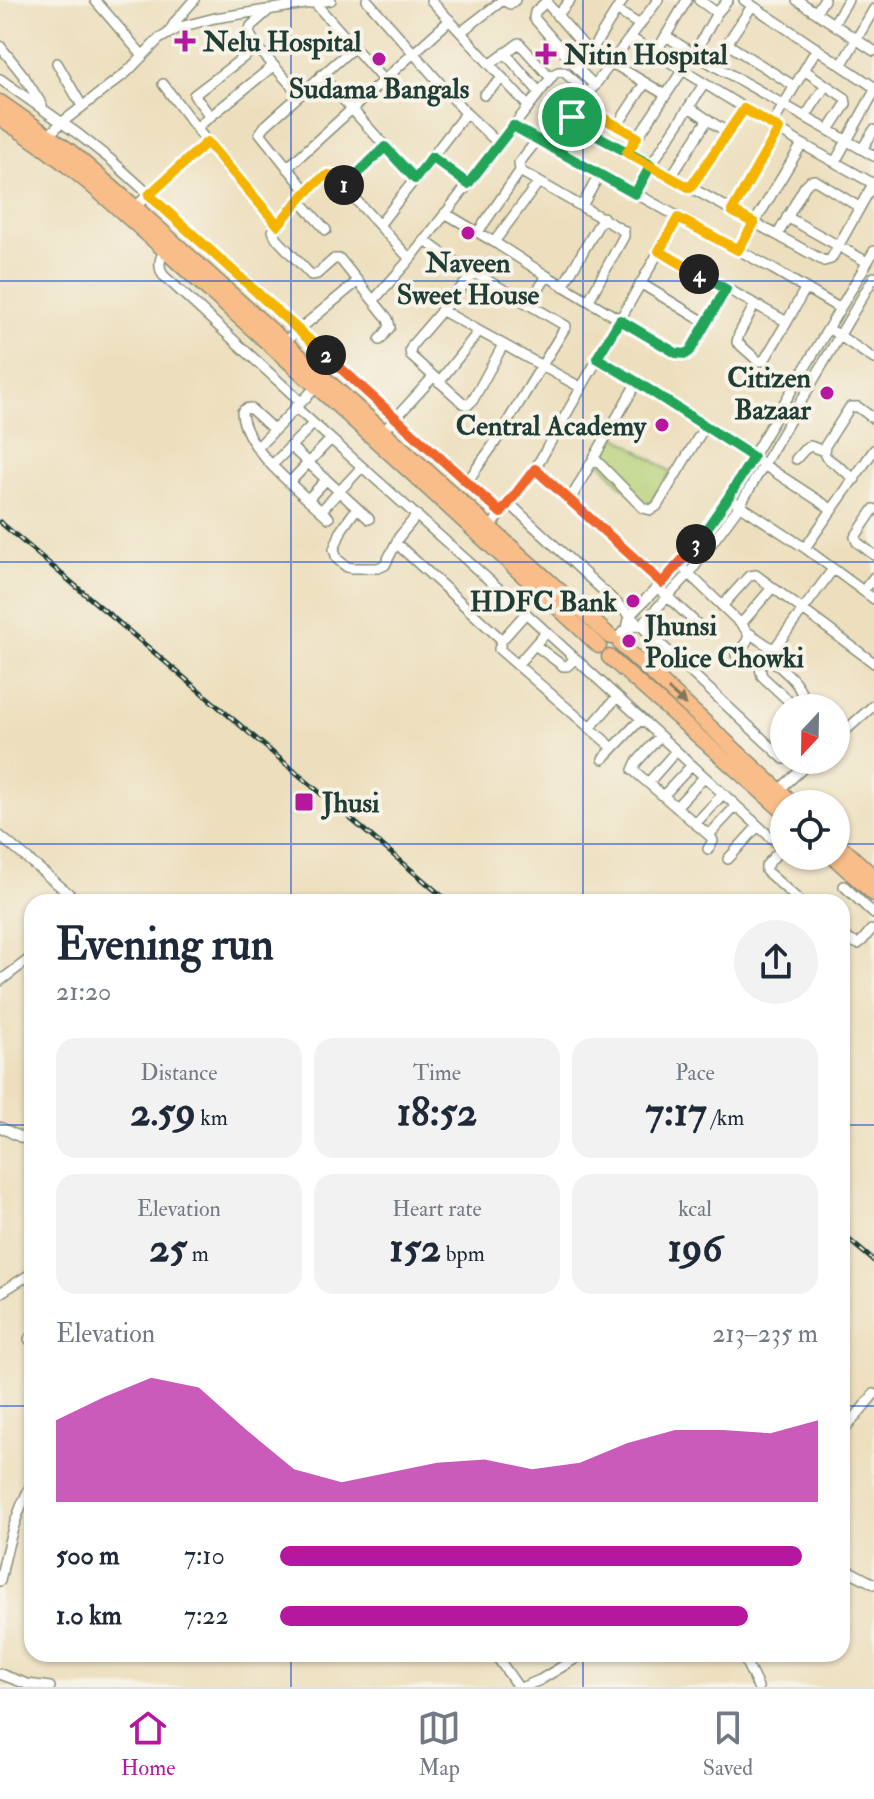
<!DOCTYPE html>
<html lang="en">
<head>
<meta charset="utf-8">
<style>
	body { margin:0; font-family:"IM FELL Double Pica",serif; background:#f2f2f3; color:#1f2937; height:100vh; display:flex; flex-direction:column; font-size:30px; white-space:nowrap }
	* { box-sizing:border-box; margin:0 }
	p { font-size:26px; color:#747a83 }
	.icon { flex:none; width:44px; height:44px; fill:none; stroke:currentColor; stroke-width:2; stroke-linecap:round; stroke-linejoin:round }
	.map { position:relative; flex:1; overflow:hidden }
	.drawer { position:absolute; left:24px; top:894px; width:826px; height:768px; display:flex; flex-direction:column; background:#fff; border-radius:24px; box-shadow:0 2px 6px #0004 }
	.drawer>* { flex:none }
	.needle { width:52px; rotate:202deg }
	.fabs { position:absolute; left:770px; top:694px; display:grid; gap:16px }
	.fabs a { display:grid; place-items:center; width:80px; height:80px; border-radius:50%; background:#fff; box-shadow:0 2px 6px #0004; font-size:40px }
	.pin { position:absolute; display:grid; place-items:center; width:68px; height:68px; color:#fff; margin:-34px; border:4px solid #fff; border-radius:50%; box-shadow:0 2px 8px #0007 }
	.km { position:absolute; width:40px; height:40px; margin:-20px; border-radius:50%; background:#222; color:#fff; font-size:22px; line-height:40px; text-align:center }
	.round { display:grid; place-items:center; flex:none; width:84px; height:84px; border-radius:42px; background:#f2f2f3 }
	.summary { display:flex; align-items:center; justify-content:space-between; height:136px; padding:0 32px }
	h1 { font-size:44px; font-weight:700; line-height:60px }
	.figures { display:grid; grid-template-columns:repeat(3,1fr); gap:12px; height:136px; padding:8px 32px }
	.figures div { display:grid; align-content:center; border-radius:20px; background:#f2f2f3; text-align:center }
	.figures b { font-size:40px; font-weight:700 }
	.figures small { font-size:22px; font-weight:400 }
	.figures p { font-size:22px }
	.chart { height:224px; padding:16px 32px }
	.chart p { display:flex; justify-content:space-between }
	.chart svg { width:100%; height:144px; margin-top:8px; fill:#b5179e; opacity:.7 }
	ul { padding:0 32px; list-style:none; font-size:26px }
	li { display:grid; grid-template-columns:128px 96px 1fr; align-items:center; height:60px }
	li i { height:20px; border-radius:10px; background:#b5179e }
	.tab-bar { display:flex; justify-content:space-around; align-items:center; height:112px; border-top:2px solid #e0e1e3; background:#fff; font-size:22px; color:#747a83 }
	.tab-bar a { display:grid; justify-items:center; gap:4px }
	.tab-bar .current { color:#b5179e }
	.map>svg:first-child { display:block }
	.green { fill:#b5d077; stroke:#6a8656; stroke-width:2 }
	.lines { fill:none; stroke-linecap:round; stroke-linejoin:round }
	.minor-casing { stroke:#868e78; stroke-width:12 }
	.highway-casing { stroke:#868e78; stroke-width:17 }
	.minor { stroke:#fff; stroke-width:9 }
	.highway { stroke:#f8bd89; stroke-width:14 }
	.rail-casing { stroke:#1f3d34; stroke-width:5 }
	.rail { stroke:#f7f3e8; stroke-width:2; stroke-dasharray:6; stroke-linecap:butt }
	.oneway { fill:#81775a }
	.split-1-casing { stroke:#fff; stroke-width:16 }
	.split-2-casing { stroke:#fff; stroke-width:16 }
	.split-3-casing { stroke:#fff; stroke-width:16 }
	.split-4-casing { stroke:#fff; stroke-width:16 }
	.split-5-casing { stroke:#fff; stroke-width:16 }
	.split-1 { stroke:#22a559; stroke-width:10 }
	.split-2 { stroke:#f5b400; stroke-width:10 }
	.split-3 { stroke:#f0652b; stroke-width:10 }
	.split-4 { stroke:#22a559; stroke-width:10 }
	.split-5 { stroke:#f5b400; stroke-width:10 }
	.grid { fill:none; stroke:#1d4ed8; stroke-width:2; stroke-opacity:0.55 }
	.poi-dot { fill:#b5179e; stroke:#f7f3e8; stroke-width:3 }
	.labels { text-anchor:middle; stroke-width:8; stroke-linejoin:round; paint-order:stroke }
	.poi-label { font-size:28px; font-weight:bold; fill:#1f3d34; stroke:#f7f3e8; text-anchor:start }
</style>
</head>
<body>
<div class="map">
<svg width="874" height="1687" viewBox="0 0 874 1687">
	<rect width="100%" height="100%" fill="#f7f3e8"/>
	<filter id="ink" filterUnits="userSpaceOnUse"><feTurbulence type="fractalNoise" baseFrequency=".0125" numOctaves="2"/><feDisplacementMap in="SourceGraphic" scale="16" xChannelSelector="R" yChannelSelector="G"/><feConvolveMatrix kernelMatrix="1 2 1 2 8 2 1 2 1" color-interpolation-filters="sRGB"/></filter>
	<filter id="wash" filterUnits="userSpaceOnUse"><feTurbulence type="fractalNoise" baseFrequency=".006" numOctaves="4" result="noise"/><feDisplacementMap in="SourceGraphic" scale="32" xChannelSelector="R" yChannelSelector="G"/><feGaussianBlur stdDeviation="1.8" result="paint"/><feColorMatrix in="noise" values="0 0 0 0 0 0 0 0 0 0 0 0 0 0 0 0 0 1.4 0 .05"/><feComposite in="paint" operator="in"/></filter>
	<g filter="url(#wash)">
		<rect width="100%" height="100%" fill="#eddfbd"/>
		<path class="green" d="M613,434l58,38 -22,33 -28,-19 -24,-28z"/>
	</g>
	<g filter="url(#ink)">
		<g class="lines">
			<g class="minor-casing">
				<path id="minor" d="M95,0l48,56
					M367,0l99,113 33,31
					M431,0l97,106
					M502,0l8,4 5,-4
					M548,0l-13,12 -1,6 45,52 16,16
					M658,0l-84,113 -2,7 3,4 249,137 7,-2 42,-75
					M699,0l18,13
					M744,0l130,87
					M797,0l77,51
					M546,2l44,51
					M315,3l69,78
					M752,6l-22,33 -1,6 65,41
					M269,10l-18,16 -2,7 8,14 43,48
					M616,10l24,15
					M816,12l8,-12
					M557,16l13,-16
					M834,23l14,-23
					M169,32l6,-10 19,-22
					M461,32l42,-32
					M666,36l28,18 180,102
					M631,38l171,106 72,40
					M0,46l23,29 19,30
					M505,53l34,39
					M655,54l32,-54
					M694,54l23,-41 11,-13
					M57,63l25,43
					M612,63l54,32
					M491,64l28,-21 32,35
					M842,64l32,-55
					M579,70l44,-70
					M804,70l41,28 1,6 -17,26
					M321,75l94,104
					M0,79l78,55 33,26 390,353
					M163,84l44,58 71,83
					M484,95l19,-17
					M580,105l57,32
					M689,107l39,26
					M210,116l-16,-21 63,-48
					M805,117l21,-32
					M772,125l45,-77
					M513,126l260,143 66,39
					M617,126l28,-43
					M196,128l77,-62
					M49,135l11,-11 67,-52 32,-33 21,-12 35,-9 116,-18
					M537,140l-18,23 1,8 104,60v5l-35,64
					M862,149l12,-19
					M627,153l55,-82
					M432,157l36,27
					M835,162l39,-70
					M287,168l163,-148
					M671,177l37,-58
					M345,186l40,-39
					M690,188l54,-79
					M308,193l-48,-60 5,-7 89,-79
					M635,194l16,-29 53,-81
					M299,200l27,30
					M582,206l17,-31
					M135,207l72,-65
					M732,211l47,-82
					M445,213l49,29 53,34 129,77 10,1 4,-3 36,-62
					M787,217l80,45
					M380,224l86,-111
					M478,232l42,-61
					M778,234l27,-48 5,-5 5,-1 44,27
					M424,240l23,17 119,69 -72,118 -27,38
					M494,242l44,-59
					M738,250l64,-106
					M164,251c-4,7 -6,16 -1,24l138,127
					M659,251l128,71 18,-33
					M474,273l-61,71 -3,6 1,6 52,47 5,2 5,-5 30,-55
					M640,283l66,40
					M563,286l40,-69
					M374,300l36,-41 144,-185 4,-2h6l25,22
					M529,304l18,-28
					M755,304l-16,30 -2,8 21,19h5l2,-2 22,-37
					M441,310l139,77
					M834,332l40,27
					M380,340l10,-13 -2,-8 -48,-60h-6l-17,15 -6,1 -35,-37 -3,-7c11,-15 42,-53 60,-56l77,84
					M284,342l74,-61
					M597,358l40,24 196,128
					M439,382l40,-51
					M295,407l223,199 260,238 1,7 -13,15v5l35,31
					M274,430l-24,-22 -5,1 -3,3c1,37 61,82 87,106
					M383,432l50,-55
					M290,446l79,73
					M257,448l60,-62
					M594,458l49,50 8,2 6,-4 48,-80
					M796,459l8,-9 6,-4 14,5
					M272,465l41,-41
					M535,469l127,114
					M855,479l-29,-22 -2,-4 1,-7 25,-39h8l16,12
					M290,482l40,-42
					M308,499l18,-19
					M570,500l67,-118
					M735,502l70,46 69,51
					M509,503l275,256
					M357,508l-15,21 -8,20 3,10 10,8 5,1h26l7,-3 14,-28 18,-22
					M874,509l-19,28 2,5 17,13
					M321,511l40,-43
					M490,528l45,-59 143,-251
					M396,543l106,97
					M805,548l69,-98
					M686,571l55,53 31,-36
					M658,588l49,45
					M863,591l11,-14
					M722,606l27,-30 7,-1 118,88
					M526,613l-24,27 -3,9 114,99
					M627,628l3,-13 49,-49 49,-68 146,-247
					M749,633l24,16
					M616,639l11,-11 14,-3 48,-51 51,-69 134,-228
					M535,645l28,21h4l8,-7
					M736,655c10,-13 19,-17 5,-31
					M767,656c18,16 37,27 37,52
					M517,665l29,-33
					M796,708l-34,-32 -2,-8 73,-99
					M590,728l27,-31
					M660,736l-24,27 -3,7 78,67 2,4 -5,8
					M836,739l38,-34
					M603,759l38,-40
					M648,783l28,-32
					M779,790l33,-30
					M663,796l29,-31
					M676,807l28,-30
					M695,824l28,-30
					M709,835l27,-29
					M0,836l79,66
					M728,859l30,-33
					M844,886l30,28
					M842,934l9,7 7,3 4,-3 9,-11
					M0,981l32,-24
					M0,1127l32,16
					M0,1293l32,-20
					M29,1339l3,3
					M842,1433l32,-39
					M842,1567l32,17
					M0,1581c7,-35 15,-66 32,-98
					M495,1654l23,33
					M742,1654l16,33
					M0,1674l27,10 23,3
					M523,1687l17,-7 43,-26"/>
			</g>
			<g class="highway-casing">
				<path id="highway" d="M0,102l70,49 65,56 476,430
					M0,118c79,49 145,116 214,177 130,115 258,233 385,351
					M620,644l174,160
					M609,657l175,155
					M836,842l38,35
					M832,856l42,38"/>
			</g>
			<use href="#minor" class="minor"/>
			<use href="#highway" class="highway"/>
			<g class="rail-casing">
				<path id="rail" d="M0,522l449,380
					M842,1234l32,27"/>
			</g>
			<use href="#rail" class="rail"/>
		</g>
		<defs><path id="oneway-solid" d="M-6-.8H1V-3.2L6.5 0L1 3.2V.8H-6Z" transform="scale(2)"/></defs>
		<use class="oneway" href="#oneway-solid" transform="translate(677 697) rotate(42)"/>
	</g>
	<g class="lines" filter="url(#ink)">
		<g class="split-1-casing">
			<path id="split-1" d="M344,185l1,1 40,-39 30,32 17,-22 36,27 45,-58 122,68 16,-29 -76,-41 -3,-4v-3"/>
		</g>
		<g class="split-2-casing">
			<path id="split-2" d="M326,355l-177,-160 58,-53 71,83c8,-10 39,-47 50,-50 7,-1 11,5 16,10"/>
		</g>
		<g class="split-3-casing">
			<path id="split-3" d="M326,355l175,158 34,-44 127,114 34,-39"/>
		</g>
		<g class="split-4-casing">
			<path id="split-4" d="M696,544l32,-46 25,-41 -116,-75 -40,-24 23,-38 56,33 10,1 4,-3 36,-62 -27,-15"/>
		</g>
		<g class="split-5-casing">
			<path id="split-5" d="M572,117l8,-12 57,32 -10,16 63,35 54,-79 35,20 -47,82 22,12 -16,27 -60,-32 -19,33 40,23"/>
		</g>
		<use href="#split-1" class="split-1"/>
		<use href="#split-2" class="split-2"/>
		<use href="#split-3" class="split-3"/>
		<use href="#split-4" class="split-4"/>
		<use href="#split-5" class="split-5"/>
	</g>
	<path class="grid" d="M291,0v902M583,0v902M0,281h874M0,562h874M0,844h784M836,844h38M0,1125h32M842,1125h32M0,1406h32M842,1406h32M291,1654v33M583,1654v33"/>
	<g class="poi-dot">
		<path d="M181 29h8v8h8v8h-8v8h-8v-8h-8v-8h8z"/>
		<path d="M542 42h8v8h8v8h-8v8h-8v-8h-8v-8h8z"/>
		<circle cx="379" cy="59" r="8"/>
		<circle cx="468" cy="233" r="8"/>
		<circle cx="827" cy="393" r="8"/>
		<circle cx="662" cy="425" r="8"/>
		<circle cx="633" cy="601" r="8"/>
		<circle cx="629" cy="641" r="8"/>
		<rect x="294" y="792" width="20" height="20" rx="4"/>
	</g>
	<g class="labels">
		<g class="poi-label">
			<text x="203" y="51">Nelu Hospital</text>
			<text x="564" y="64">Nitin Hospital</text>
			<text x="379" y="98" text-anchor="middle">Sudama Bangals</text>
			<text x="468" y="272" text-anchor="middle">Naveen<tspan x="468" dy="32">Sweet House</tspan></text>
			<text x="811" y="387" text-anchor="end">Citizen<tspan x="811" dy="32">Bazaar</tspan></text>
			<text x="646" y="435" text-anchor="end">Central Academy</text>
			<text x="617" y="611" text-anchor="end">HDFC Bank</text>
			<text x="645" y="635">Jhunsi<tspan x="645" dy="32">Police Chowki</tspan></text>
			<text x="322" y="812">Jhusi</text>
		</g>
	</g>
</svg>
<div class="fabs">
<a><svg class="needle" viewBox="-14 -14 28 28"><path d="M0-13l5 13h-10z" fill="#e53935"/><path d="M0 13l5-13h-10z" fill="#747a83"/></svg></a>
<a><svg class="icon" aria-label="locate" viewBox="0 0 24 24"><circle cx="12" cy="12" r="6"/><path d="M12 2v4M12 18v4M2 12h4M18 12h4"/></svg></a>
</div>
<div class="pin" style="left:572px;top:117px;background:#1e9e55"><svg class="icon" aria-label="arrive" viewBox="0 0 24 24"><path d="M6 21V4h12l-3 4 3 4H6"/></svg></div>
<b class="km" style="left:344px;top:185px">1</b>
<b class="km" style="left:326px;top:355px">2</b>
<b class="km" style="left:696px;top:544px">3</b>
<b class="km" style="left:699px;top:274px">4</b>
<section class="drawer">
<div class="summary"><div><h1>Evening run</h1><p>21:20</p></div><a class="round"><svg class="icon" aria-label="share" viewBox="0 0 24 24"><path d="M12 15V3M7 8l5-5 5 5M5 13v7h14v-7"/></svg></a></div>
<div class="figures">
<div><p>Distance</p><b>2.59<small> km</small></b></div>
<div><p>Time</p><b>18:52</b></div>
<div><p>Pace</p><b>7:17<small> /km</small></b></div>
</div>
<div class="figures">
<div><p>Elevation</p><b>25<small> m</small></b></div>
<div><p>Heart rate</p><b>152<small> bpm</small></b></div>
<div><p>kcal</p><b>196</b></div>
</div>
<div class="chart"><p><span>Elevation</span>213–235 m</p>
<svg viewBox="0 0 160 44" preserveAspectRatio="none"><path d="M0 44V19L10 12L20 6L30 9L40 22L50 34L60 38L70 35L80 32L90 31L100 34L110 32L120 26L130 22L140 22L150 23L160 19V44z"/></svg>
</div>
<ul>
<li><b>500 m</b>7:10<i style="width:97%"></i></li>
<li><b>1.0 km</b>7:22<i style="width:87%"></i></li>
</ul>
</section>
</div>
<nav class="tab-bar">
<a class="current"><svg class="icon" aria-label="home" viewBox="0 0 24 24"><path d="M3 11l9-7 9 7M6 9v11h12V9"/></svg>Home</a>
<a><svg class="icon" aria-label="map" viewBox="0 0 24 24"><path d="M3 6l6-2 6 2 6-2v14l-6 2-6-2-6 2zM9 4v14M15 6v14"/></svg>Map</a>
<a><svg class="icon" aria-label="saved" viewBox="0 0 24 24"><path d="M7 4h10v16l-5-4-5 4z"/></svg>Saved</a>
</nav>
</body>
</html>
